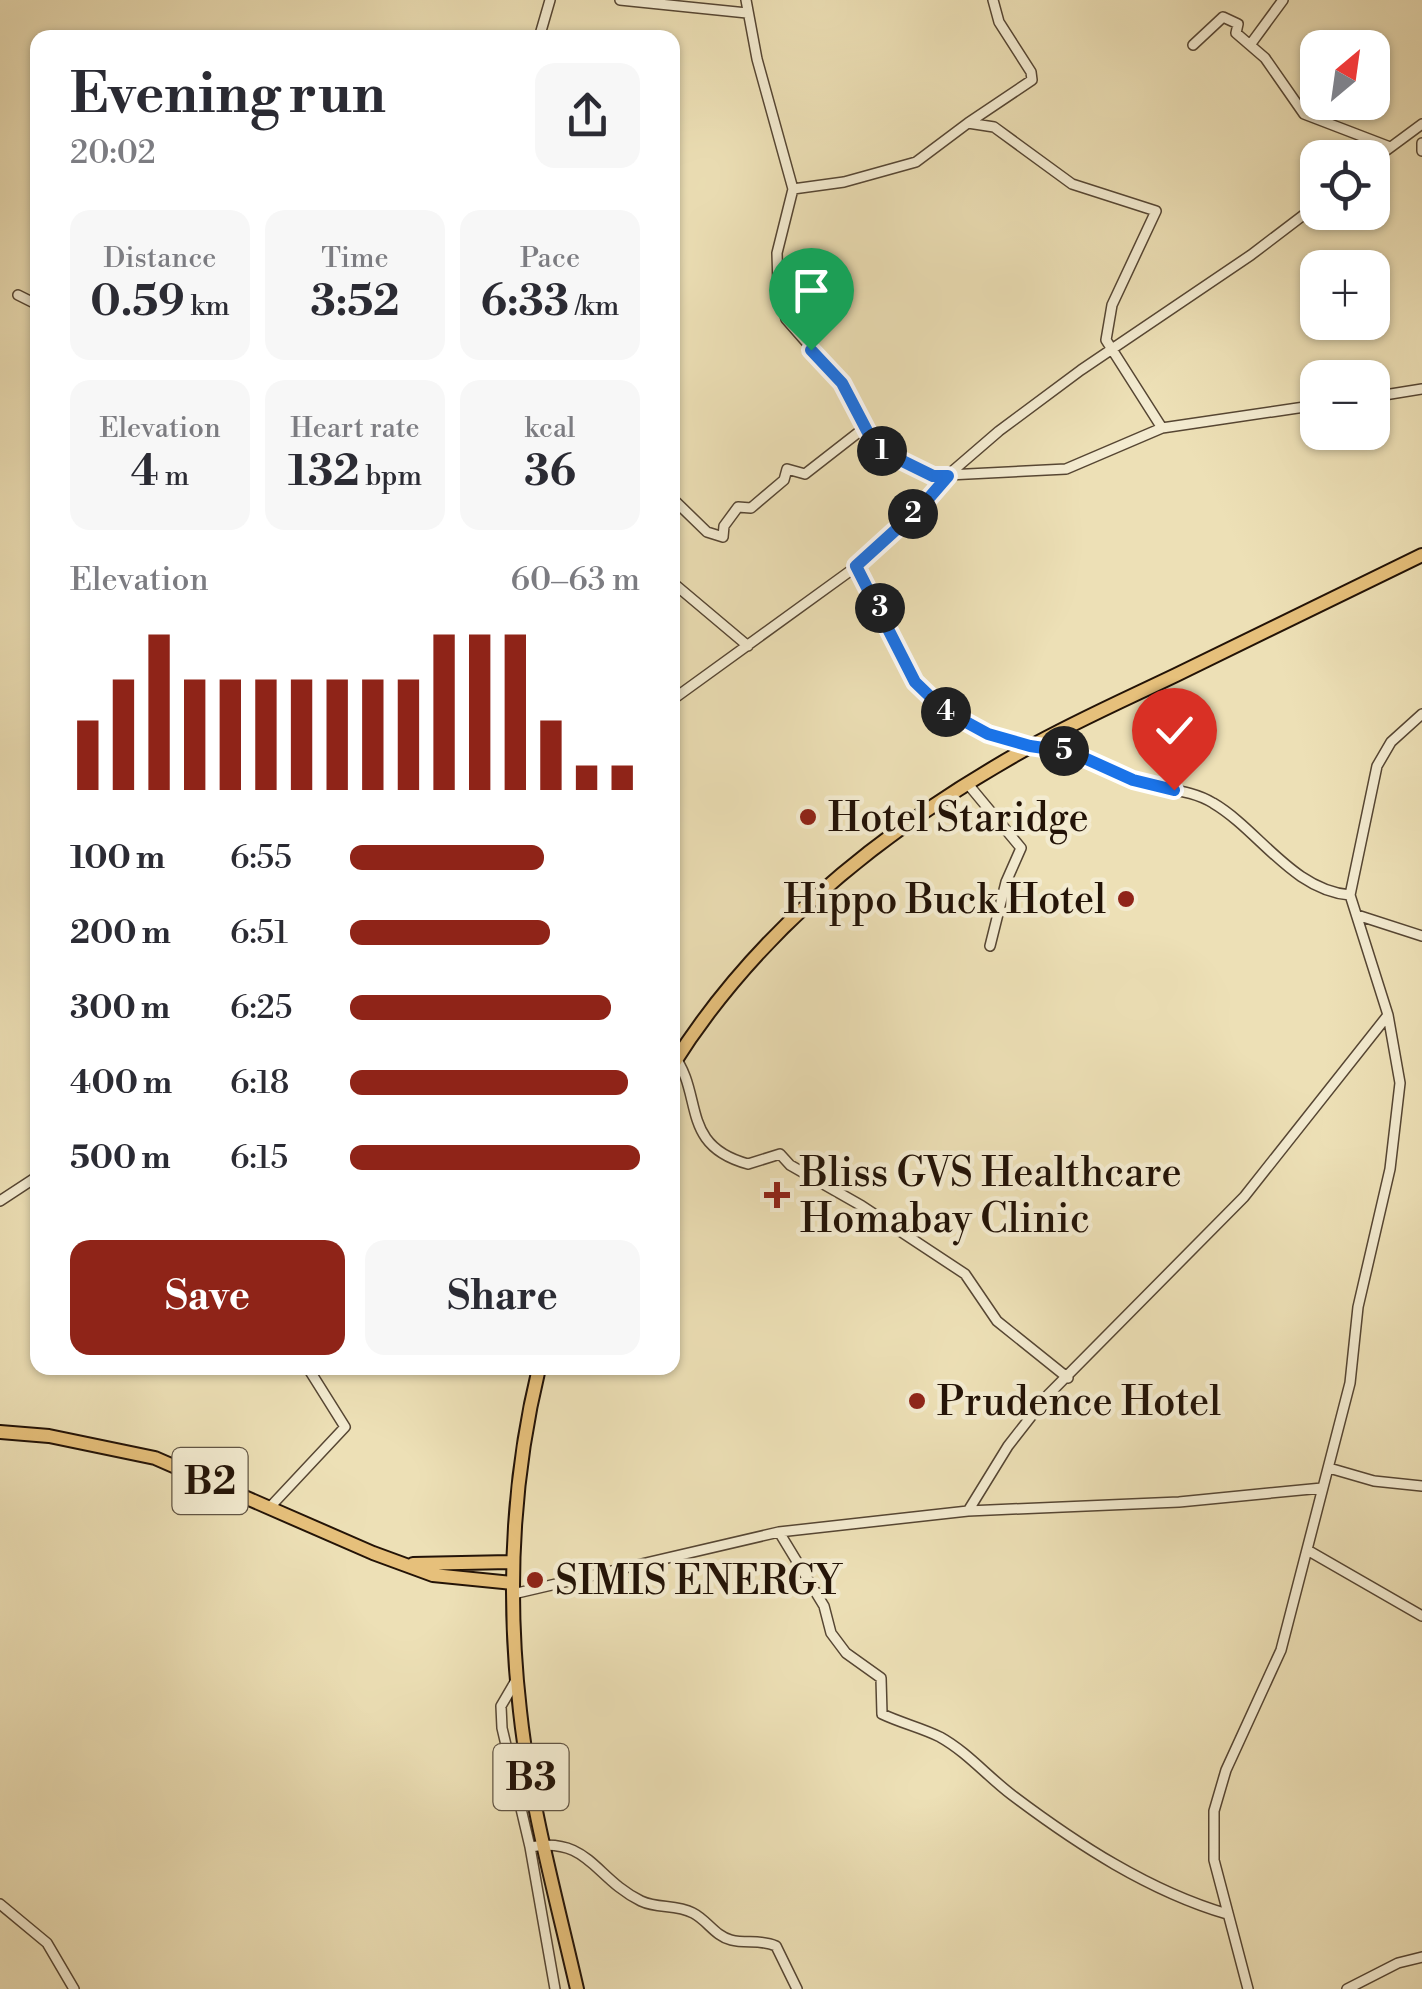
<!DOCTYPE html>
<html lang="en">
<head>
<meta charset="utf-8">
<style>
	body { margin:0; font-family:"Libre Bodoni",serif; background:#f7f7f7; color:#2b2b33; height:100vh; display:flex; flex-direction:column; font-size:38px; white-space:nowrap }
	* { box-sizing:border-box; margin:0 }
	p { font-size:32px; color:#7c7c81 }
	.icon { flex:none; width:55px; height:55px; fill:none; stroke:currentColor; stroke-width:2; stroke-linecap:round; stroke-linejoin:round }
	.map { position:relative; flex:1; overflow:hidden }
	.drawer { position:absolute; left:30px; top:30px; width:650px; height:1345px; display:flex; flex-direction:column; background:#fff; border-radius:20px; box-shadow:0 2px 8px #0004 }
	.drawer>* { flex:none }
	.needle { width:65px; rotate:29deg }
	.controls { position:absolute; left:1300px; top:30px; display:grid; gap:20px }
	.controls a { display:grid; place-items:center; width:90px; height:90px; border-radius:20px; background:#fff; box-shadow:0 2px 8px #0004; font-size:50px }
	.pin { position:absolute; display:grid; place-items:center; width:85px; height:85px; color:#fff; margin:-102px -42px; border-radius:50% 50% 50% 0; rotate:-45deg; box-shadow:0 0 10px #0007 }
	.pin .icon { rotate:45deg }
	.km { position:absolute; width:50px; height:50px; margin:-25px; border-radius:50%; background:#222; color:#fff; font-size:28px; line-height:50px; text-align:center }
	.round { display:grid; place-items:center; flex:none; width:105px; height:105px; border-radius:20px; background:#f7f7f7 }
	.summary { display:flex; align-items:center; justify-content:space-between; height:170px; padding:0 40px }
	h1 { font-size:55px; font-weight:700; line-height:75px }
	.metrics { display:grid; grid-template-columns:repeat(3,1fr); gap:15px; height:170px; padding:10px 40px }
	.metrics div { display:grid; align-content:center; border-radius:20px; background:#f7f7f7; text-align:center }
	.metrics b { font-size:42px; font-weight:700 }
	.metrics small { font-size:28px; font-weight:400 }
	.metrics p { font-size:28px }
	.chart { height:280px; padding:20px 40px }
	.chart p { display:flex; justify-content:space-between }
	.chart svg { width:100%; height:180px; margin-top:10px; stroke:#8f2418; stroke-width:6 }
	.action { display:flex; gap:20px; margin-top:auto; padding:20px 40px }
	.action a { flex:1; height:115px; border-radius:20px; background:#8f2418; color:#fff; font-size:40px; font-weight:700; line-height:115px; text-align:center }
	.action a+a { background:#f7f7f7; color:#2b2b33 }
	ul { padding:0 40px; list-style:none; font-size:32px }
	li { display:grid; grid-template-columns:160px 120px 1fr; align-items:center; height:75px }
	li i { height:25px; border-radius:12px; background:#8f2418 }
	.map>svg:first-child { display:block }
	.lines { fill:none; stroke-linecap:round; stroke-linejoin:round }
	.minor-casing { stroke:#564633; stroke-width:12 }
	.highway-casing { stroke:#231307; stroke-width:16 }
	.minor { stroke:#f3ebd0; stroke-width:9 }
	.highway { stroke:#e6c07b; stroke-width:12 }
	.route-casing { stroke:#fff; stroke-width:20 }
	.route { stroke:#1a73e8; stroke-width:12 }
	.poi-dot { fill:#8f2418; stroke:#f3ebd0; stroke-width:4 }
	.labels { text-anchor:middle; stroke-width:9; stroke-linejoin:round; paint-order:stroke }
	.shield { fill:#f3ebd0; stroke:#615443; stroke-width:2.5 }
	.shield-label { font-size:38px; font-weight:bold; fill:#231307 }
	.poi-label { font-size:40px; fill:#231307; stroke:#f3ebd0; text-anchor:start }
</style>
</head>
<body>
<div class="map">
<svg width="1422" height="1989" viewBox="0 0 1422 1989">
	<rect width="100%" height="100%" fill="#ede0b6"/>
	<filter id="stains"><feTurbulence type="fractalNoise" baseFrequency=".002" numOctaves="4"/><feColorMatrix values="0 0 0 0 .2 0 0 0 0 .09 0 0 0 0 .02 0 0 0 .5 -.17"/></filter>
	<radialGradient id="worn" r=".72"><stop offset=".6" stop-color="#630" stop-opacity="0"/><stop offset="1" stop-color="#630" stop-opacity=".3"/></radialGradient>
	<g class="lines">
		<g class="minor-casing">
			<path id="minor" d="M620,0l127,13
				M746,0l11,59 36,130 -16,64 1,33 8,33 56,64 34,65 57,28 15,-1 51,-44 82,-61 170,-115 67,-51
				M539,38l11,-38
				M1193,45l30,-28 15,7 -2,9 29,25 39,56 86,33
				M1250,45l33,-45
				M968,123l64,-43 -1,-8 -32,-50 -6,-22
				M1422,143v8
				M1372,161l50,-37
				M793,189l51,-7 72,-20 52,-39 26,4 78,57 84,27 -44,94 -6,35 56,88
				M18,295l20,10
				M1372,397l50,-8
				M672,498l35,34 16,5 1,-11 14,-19 13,1 33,-28 3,-11 18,5 59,-46
				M857,566c20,37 49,113 78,138 43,35 85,36 135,48 22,6 41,20 62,28 26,10 57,8 81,23 46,27 79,87 137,92
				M672,582l76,64
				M672,700l185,-134 65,-60 26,-31 118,-6 96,-41 156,-23
				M967,783l54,65 -15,34 -16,64
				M1357,915l65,21
				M672,1053c33,41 6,92 76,111l32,-10 10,11 72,41 103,68 32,47 71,57
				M0,1201l38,-25
				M1329,1468l45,13 48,5
				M271,1506l74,-79 -37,-59
				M968,1511l40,-65 39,-50 197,-199 144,-182
				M779,1532l45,74 7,27 15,20 35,25 1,36c19,9 40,14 58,23 27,15 47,39 72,58 65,49 137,96 215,119
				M1309,1551l113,65
				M513,1594l266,-62 189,-21 211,-9 143,-14
				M515,1682l-14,24 1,22 28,119 25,142
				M530,1847c59,-11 64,31 111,54 17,8 35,3 52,12 14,7 22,23 38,27 15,4 29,-1 45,6l21,43
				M0,1904l47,39 27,46
				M1248,1989l-34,-129v-49l12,-41 55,-120 69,-267 8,-76 32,-138 10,-86 -12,-68 -38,-120 27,-129 14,-24 31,-28
				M1347,1989l51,-26 24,-6"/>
		</g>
		<g class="highway-casing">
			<path id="highway" d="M672,1066c85,-136 216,-240 354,-317 48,-27 100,-50 150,-74 82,-40 164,-80 246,-120
				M539,1368c-27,111 -32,229 -19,343 10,93 36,186 57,278
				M0,1432l49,4 106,22 218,95 60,22 80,8
				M413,1564l100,-2"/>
		</g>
		<use href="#minor" class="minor"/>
		<use href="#highway" class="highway"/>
	</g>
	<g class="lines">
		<g class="route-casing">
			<path id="route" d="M811,350l31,33 34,65 57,28h15l-26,30 -66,60 59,116 29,28 44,24 42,12 41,6 62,28 41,10"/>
		</g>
		<use href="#route" class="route"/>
	</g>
	<g class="poi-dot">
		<circle cx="808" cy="817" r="10"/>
		<circle cx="1126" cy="899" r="10"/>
		<path d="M772 1180h10v10h10v10h-10v10h-10v-10h-10v-10h10z"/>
		<circle cx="917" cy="1401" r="10"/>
		<circle cx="535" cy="1580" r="10"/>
	</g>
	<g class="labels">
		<g class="shield">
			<rect x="172.5" y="1448" width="75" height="66" rx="8"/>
			<rect x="493.5" y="1744" width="75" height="66" rx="8"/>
		</g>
		<g class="shield-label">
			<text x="210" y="1494">B2</text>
			<text x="531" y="1790">B3</text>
		</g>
		<g class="poi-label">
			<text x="828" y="831">Hotel Staridge</text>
			<text x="1106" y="913" text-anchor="end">Hippo Buck Hotel</text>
			<text x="800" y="1186">Bliss GVS Healthcare<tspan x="800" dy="46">Homabay Clinic</tspan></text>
			<text x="937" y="1415">Prudence Hotel</text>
			<text x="555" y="1594">SIMIS ENERGY</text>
		</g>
	</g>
	<rect width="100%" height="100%" filter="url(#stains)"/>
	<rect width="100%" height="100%" fill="url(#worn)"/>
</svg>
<div class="controls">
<a><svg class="needle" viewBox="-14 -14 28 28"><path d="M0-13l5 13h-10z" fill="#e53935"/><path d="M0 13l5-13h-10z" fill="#7c7c81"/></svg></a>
<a><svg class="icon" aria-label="locate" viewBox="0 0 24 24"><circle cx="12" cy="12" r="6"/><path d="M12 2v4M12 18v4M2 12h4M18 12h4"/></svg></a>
<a>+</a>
<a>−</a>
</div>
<div class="pin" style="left:811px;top:350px;background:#1e9e55"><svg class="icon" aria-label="arrive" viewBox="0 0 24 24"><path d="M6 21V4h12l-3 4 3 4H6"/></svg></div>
<div class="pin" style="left:1174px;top:790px;background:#d93025"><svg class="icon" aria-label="check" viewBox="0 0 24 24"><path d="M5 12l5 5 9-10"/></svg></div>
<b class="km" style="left:882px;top:451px">1</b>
<b class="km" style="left:913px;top:514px">2</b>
<b class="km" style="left:880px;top:608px">3</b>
<b class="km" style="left:946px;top:712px">4</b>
<b class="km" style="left:1064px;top:751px">5</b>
<section class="drawer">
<div class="summary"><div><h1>Evening run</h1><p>20:02</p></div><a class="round"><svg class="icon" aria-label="share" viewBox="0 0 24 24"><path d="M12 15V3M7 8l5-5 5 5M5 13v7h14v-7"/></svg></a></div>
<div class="metrics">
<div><p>Distance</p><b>0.59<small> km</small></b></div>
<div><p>Time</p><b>3:52</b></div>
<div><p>Pace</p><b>6:33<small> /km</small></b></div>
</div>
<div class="metrics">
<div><p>Elevation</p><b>4<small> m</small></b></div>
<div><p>Heart rate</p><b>132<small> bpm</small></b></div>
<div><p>kcal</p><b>36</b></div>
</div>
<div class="chart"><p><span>Elevation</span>60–63 m</p>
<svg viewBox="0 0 160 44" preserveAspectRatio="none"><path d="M5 44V27M15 44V17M25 44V6M35 44V17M45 44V17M55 44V17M65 44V17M75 44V17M85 44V17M95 44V17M105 44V6M115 44V6M125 44V6M135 44V27M145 44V38M155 44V38"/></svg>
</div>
<ul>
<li><b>100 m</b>6:55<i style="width:67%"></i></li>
<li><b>200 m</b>6:51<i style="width:69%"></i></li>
<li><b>300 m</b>6:25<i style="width:90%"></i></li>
<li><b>400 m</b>6:18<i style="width:96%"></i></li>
<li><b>500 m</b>6:15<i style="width:100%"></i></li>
</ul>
<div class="action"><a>Save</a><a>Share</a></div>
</section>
</div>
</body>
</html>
